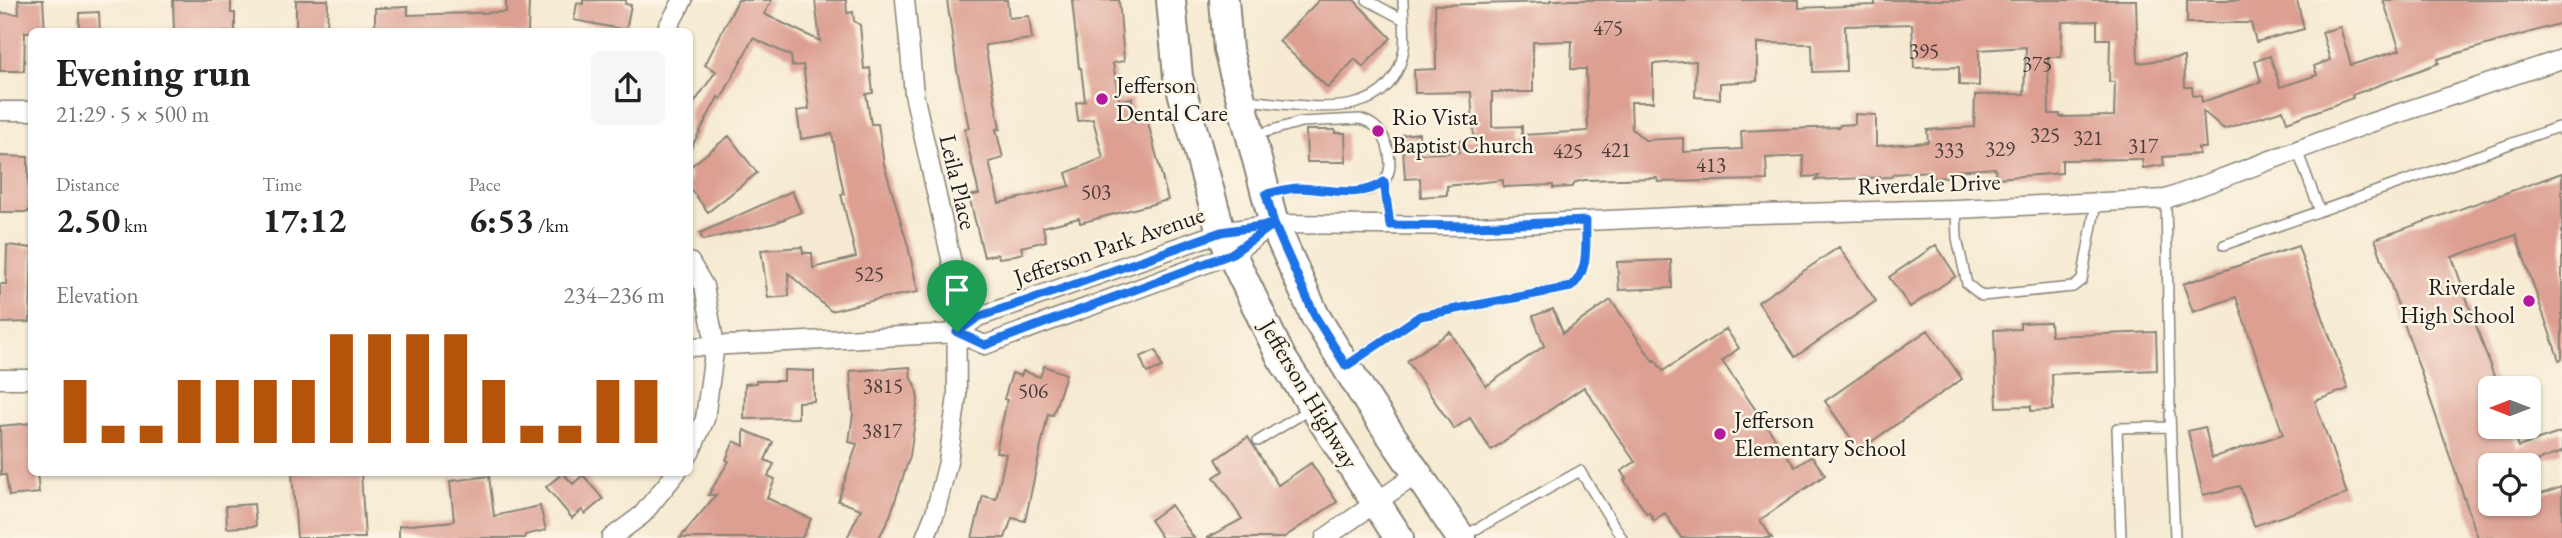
<!DOCTYPE html>
<html lang="en">
<head>
<meta charset="utf-8">
<style>
	body { margin:0; font-family:"EB Garamond",serif; background:#f6f6f6; color:#222; height:100vh; display:flex; flex-direction:column; font-size:26px; white-space:nowrap }
	* { box-sizing:border-box; margin:0 }
	p { font-size:23px; color:#767676 }
	.icon { flex:none; width:38px; height:38px; fill:none; stroke:currentColor; stroke-width:2; stroke-linecap:round; stroke-linejoin:round }
	.map { position:relative; flex:1; overflow:hidden }
	.drawer { position:absolute; left:28px; top:28px; width:665px; height:448px; display:flex; flex-direction:column; background:#fff; border-radius:10px; box-shadow:0 2px 5px #0004 }
	.drawer>* { flex:none }
	.needle { width:46px; rotate:270deg }
	.tools { position:absolute; left:2478px; top:376px; display:grid; gap:14px }
	.tools a { display:grid; place-items:center; width:63px; height:63px; border-radius:10px; background:#fff; box-shadow:0 2px 5px #0004; font-size:35px }
	.pin { position:absolute; display:grid; place-items:center; width:60px; height:60px; color:#fff; margin:-72px -30px; border-radius:50% 50% 50% 0; rotate:-45deg; box-shadow:0 0 7px #0007 }
	.pin .icon { rotate:45deg }
	.round { display:grid; place-items:center; flex:none; width:74px; height:74px; border-radius:10px; background:#f6f6f6 }
	.overview { display:flex; align-items:center; justify-content:space-between; height:119px; padding:0 28px }
	h1 { font-size:38px; font-weight:700; line-height:52px }
	.figures { display:grid; grid-template-columns:repeat(3,1fr); gap:10px; height:119px; padding:7px 28px }
	.figures div { display:grid; align-content:center }
	.figures b { font-size:35px; font-weight:700 }
	.figures small { font-size:19px; font-weight:400 }
	.figures p { font-size:19px }
	.chart { height:196px; padding:14px 28px }
	.chart p { display:flex; justify-content:space-between }
	.chart svg { width:100%; height:126px; margin-top:7px; stroke:#b45309; stroke-width:6 }
	.map>svg:first-child { display:block }
	.building { fill:#dc9f92; fill-rule:evenodd }
	.lines { fill:none; stroke-linecap:round; stroke-linejoin:round }
	.lane-casing { stroke:#898377; stroke-width:12 }
	.street-casing { stroke:#898377; stroke-width:21 }
	.primary-casing { stroke:#898377; stroke-width:32 }
	.lane { stroke:#fff; stroke-width:9 }
	.street { stroke:#fff; stroke-width:18 }
	.primary { stroke:#fff; stroke-width:28 }
	.route-casing { stroke:#fff; stroke-width:14 }
	.route { stroke:#1a73e8; stroke-width:9 }
	.poi-dot { fill:#b5179e; stroke:#fcf5e5; stroke-width:2.5 }
	.labels { text-anchor:middle; stroke-width:5; stroke-linejoin:round; paint-order:stroke }
	.number-label { font-size:21px; fill:#4c3d3a }
	.poi-label { font-size:24px; fill:#1c1c1c; stroke:#fcf5e5; text-anchor:start }
	.street-label { font-size:24px; fill:#1c1c1c; stroke:#fcf5e5 }
</style>
</head>
<body>
<div class="map">
<svg width="2562" height="538" viewBox="0 0 2562 538">
	<rect width="100%" height="100%" fill="#fcf5e5"/>
	<filter id="ink" filterUnits="userSpaceOnUse"><feTurbulence type="fractalNoise" baseFrequency=".0143" numOctaves="2"/><feDisplacementMap in="SourceGraphic" scale="14" xChannelSelector="R" yChannelSelector="G"/><feConvolveMatrix kernelMatrix="1 2 1 2 8 2 1 2 1" color-interpolation-filters="sRGB"/></filter>
	<filter id="wash" filterUnits="userSpaceOnUse"><feTurbulence type="fractalNoise" baseFrequency=".00686" numOctaves="4" result="noise"/><feDisplacementMap in="SourceGraphic" scale="28" xChannelSelector="R" yChannelSelector="G"/><feGaussianBlur stdDeviation="1.57" result="paint"/><feColorMatrix in="noise" values="0 0 0 0 0 0 0 0 0 0 0 0 0 0 0 0 0 1.4 0 .05"/><feComposite in="paint" operator="in"/></filter>
	<g filter="url(#wash)">
		<rect width="100%" height="100%" fill="#f6ead2"/>
		<g id="blocks">
			<path class="building" d="M18,0h25l2,32h-20l-1,39h-24v-58l19,1z
				M173,0h58v13h4v19h-61z
				M296,0h32l-1,32h-31z
				M506,0h23l-1,32h-153v-24l33,-1v8l98,-3z
				M583,0h43l-1,4 6,1 -5,25 -52,-10 3,-17 6,1z
				M738,0h34l-8,14 56,27 -5,-41h31l1,13 6,-1 1,9 6,4 4,44 6,-1 3,25 -7,1 5,30h7l6,40 24,82 10,46 -35,6 -52,13 -43,-38 1,23 -21,2 -7,-48 41,-3 1,6h9l1,15 43,-11 -15,-63h3l-12,-60 -31,5 -4,-28 12,-2 -6,-44 -11,1 -1,-10 -38,-18 -32,61 -3,-2 -28,53v-41l26,-38 -11,-6z
				M947,0h60l2,18 20,-2 3,23 -47,6 15,84h-4l7,29 -14,4 10,41 71,-17 -4,-13 37,-15 -10,-39 -15,2 -2,-18 9,-2 -4,-33h-2l-7,-68h47l5,61 -11,2 6,37 13,-2 2,24 13,-3 21,81 -88,23 -1,-5 -36,9 3,14 -25,6 2,6 -16,4 -8,1 -1,-4 -14,3 -15,-61 10,-2 -12,-52 -2,-13 4,-1 -12,-58z
				M1319,0h35l37,38 -28,29 -8,-8 -27,29 -49,-47z
				M1550,0h249v8l76,-3v-5h261l2,63 46,-6 1,30h7l1,9 8,-1 1,7 59,-20 -6,-21 15,-5 10,31 37,-12 -3,-9 16,-6 -8,-28 18,-5 11,38 49,-15 -17,-50h179v23l-124,36 1,4 -87,32 1,3 -66,24 -4,-12 -59,19 -21,-18 3,37h-8l1,6 -36,3 1,8 -21,3 -1,-9 -80,1v13l-66,5 -1,-10 -40,3 -5,6 -20,1 -1,-7 -35,3 -3,3 -75,3 3,-4 -15,1 -1,-21 -37,2 1,22 -109,2 -1,-4 -72,2 -9,2 -4,5 -19,1v-3l-50,2v-7l-56,6v9l-26,2 -1,-19 -15,1 -3,-44 17,-2 1,21 39,-2v-11l15,-1 -3,-48 -56,1 -1,-23 22,-1 -1,-64 115,-3zM2097,21v18h13l-1,43h6l-1,34 -54,1v-3h-11l-1,-57h13l1,-35zM1912,24l2,44 45,-1v18l20,1v-36l47,-3 -2,47 -49,1 -1,32 -47,3 1,12 -52,4v-31l-21,-1v10l-15,1 -1,2 -98,4 1,18 -59,3v-14l-38,2 -13,-11 -1,-27h22v-38l43,-3 -1,36 25,2v-16l37,-2v-38l55,1 1,28 33,-1 -1,-45zM1572,41l-1,28h15l2,62 -66,4v-9l-30,1v-35h41v-50z
				M2187,0h110l7,29 -48,13 -5,-19h-64z
				M99,12l1,20h-21v-19z
				M1306,130h29v3h10l1,29h-39z
				M729,136l28,37 -49,39 -18,-24v-21z
				M0,156l28,1 1,55h-29z
				M2562,173v186l-3,1 -43,-125 -64,22 46,131h-8v39h21l7,20 44,-15v20l-41,14h-31v38h39v-6l33,-11v51h-84l-103,-299z
				M792,191l9,21 -26,11 -72,17 -3,-7z
				M7,245l25,3 -2,74 -30,1v-39h6z
				M1936,245l20,31 -46,31 -21,-30z
				M2298,246l50,143 -33,12 32,93 -93,32 -14,-40 -37,9 -15,-64 17,-4 7,31 71,-24 -47,-137 -43,15 -10,-28z
				M1839,247l37,54 -81,56 -37,-55z
				M1671,260l1,28 -53,2 -2,-28z
				M1611,300l42,61 2,-1 8,11 63,-42 13,19 -17,13 73,106 17,-11 13,19 -65,45 12,18h-91l-16,-25 -11,8 -5,-9 -2,2 -23,-34 2,-1 -5,-8 14,-9 -51,-75 -93,63 -21,-32 -16,11 -47,-68 43,-29 36,54 58,-40 -11,-30 20,-7 10,24z
				M2050,322l1,14 105,-4 1,38 -105,4 1,36 -22,1v-5l-34,1 -3,-77 26,-1v-6z
				M1928,330l34,49 -103,71 -34,-49z
				M1156,350l6,17 -15,6 -7,-16z
				M1044,366l22,8 -13,41 -5,-1 -23,107 -13,-3 -7,20h-33l11,-42 13,3 10,-45 -10,-2 11,-52 -3,-1 8,-26 9,3 2,-5 17,6z
				M910,367l1,12 4,4 3,16 -8,57 -20,60 -11,22h-32l14,-29 -23,-8 19,-57 -8,-2 4,-28 -3,-43z
				M784,370l30,1v30l-16,1v16l-54,1 1,-35 11,-1v-2h28z
				M32,423v49h5l2,21 -30,3 -3,-21h-5l-1,-49z
				M744,430l29,12 -8,18 9,4 -6,12 7,3 -8,19 44,21 -9,19h-122l36,-43h-8l21,-34 -3,-1 8,-19 10,5z
				M1248,437l30,48 33,-22 26,39 -54,36h-76l35,-19 -28,-42 9,-6 -7,-12z
				M292,472h69l4,66h-68z
				M563,473l10,11 10,-9 20,24 -18,15 -3,-4 -10,8 -26,-31z
				M489,476l5,40 46,-10 6,24 -21,5v3h-126v-12l55,-5 -4,-40z
				M254,504l2,22 -29,2 -1,-22z
				M1171,505l23,33h-32l-12,-18z"/>
		</g>
	</g>
	<g filter="url(#ink)">
		<use href="#blocks" fill-opacity="0" stroke="#898377" stroke-width="2"/>
		<g class="lines">
			<g class="lane-casing">
				<path id="lane" d="M1367,0l37,20
					M1244,100c57,4 147,29 160,-51 2,-16 -1,-33 -1,-49
					M1255,135l46,-13 59,-3c11,3 19,9 24,19 4,8 6,18 6,27 -3,43 -68,21 -95,24 -9,0 -18,3 -27,5
					M2297,150l23,61
					M1384,182l6,43
					M2166,199l4,208
					M1956,209l1,29 10,46 15,12 91,-9 9,-7 14,-77
					M2224,245l334,-118 4,4
					M1347,365l73,-49 151,-29c19,-17 14,-42 15,-66
					M2170,414l5,124
					M1258,441l51,-31
					M1464,536l116,-65 42,67
					M2121,538l-4,-110 53,-1"/>
			</g>
			<g class="street-casing">
				<path id="street" d="M905,0l9,94 42,187 1,115 -9,66 -13,51 -10,25
					M665,32l18,-32
					M0,111h32
					M690,262l14,24 11,59 -10,74 -15,34
					M957,333l21,-16 243,-85 53,-8 202,2 241,-11 239,-6 210,-10 204,-76 192,-64
					M690,347l267,-14 28,12 247,-91 39,-28
					M0,379h32
					M611,538l31,-23 35,-43
					M1325,538l92,-64"/>
			</g>
			<g class="primary-casing">
				<path id="primary" d="M1171,0l7,77 43,155 60,125 118,181
					M1224,0l4,50 46,174 41,92 54,87 92,135"/>
			</g>
			<use href="#lane" class="lane"/>
			<use href="#street" class="street"/>
			<use href="#primary" class="primary"/>
		</g>
	</g>
	<g class="lines" filter="url(#ink)">
		<g class="route-casing">
			<path id="route" d="M957,332l21,-15 81,-27 162,-58 53,-8 41,92 31,50 74,-50 151,-29c19,-17 14,-42 15,-66l-110,5 -86,-1 -6,-43c-24,17 -57,7 -85,6 -11,0 -22,4 -33,6l8,30 -43,30 -246,91 -28,-13"/>
		</g>
		<use href="#route" class="route"/>
	</g>
	<g class="poi-dot">
		<circle cx="1102" cy="99" r="7"/>
		<circle cx="1378" cy="131" r="7"/>
		<circle cx="2529" cy="301" r="7"/>
		<circle cx="1720" cy="434" r="7"/>
	</g>
	<g class="labels">
		<g class="number-label">
			<text x="1608" y="35">475</text>
			<text x="1924" y="58">395</text>
			<text x="2037" y="71">375</text>
			<text x="2045" y="142">325</text>
			<text x="2088" y="145">321</text>
			<text x="2143" y="153">317</text>
			<text x="2000" y="156">329</text>
			<text x="1616" y="157">421</text>
			<text x="1949" y="157">333</text>
			<text x="1568" y="158">425</text>
			<text x="1711" y="172">413</text>
			<text x="1096" y="199">503</text>
			<text x="869" y="281">525</text>
			<text x="883" y="393">3815</text>
			<text x="1033" y="398">506</text>
			<text x="882" y="438">3817</text>
		</g>
		<g class="poi-label">
			<text x="1116" y="93">Jefferson<tspan x="1116" dy="28">Dental Care</tspan></text>
			<text x="1392" y="125">Rio Vista<tspan x="1392" dy="28">Baptist Church</tspan></text>
			<text x="2515" y="295" text-anchor="end">Riverdale<tspan x="2515" dy="28">High School</tspan></text>
			<text x="1734" y="428">Jefferson<tspan x="1734" dy="28">Elementary School</tspan></text>
		</g>
		<g class="street-label">
			<text transform="translate(958 182) rotate(77)" y="8">Leila Place</text>
			<text transform="translate(1929 184) rotate(-2)" y="8">Riverdale Drive</text>
			<text transform="translate(1109 246) rotate(-19)" y="8">Jefferson Park Avenue</text>
			<text transform="translate(1309 394) rotate(59)" y="8">Jefferson Highway</text>
		</g>
	</g>
</svg>
<div class="tools">
<a><svg class="needle" viewBox="-14 -14 28 28"><path d="M0-13l5 13h-10z" fill="#e53935"/><path d="M0 13l5-13h-10z" fill="#767676"/></svg></a>
<a><svg class="icon" aria-label="locate" viewBox="0 0 24 24"><circle cx="12" cy="12" r="6"/><path d="M12 2v4M12 18v4M2 12h4M18 12h4"/></svg></a>
</div>
<div class="pin" style="left:957px;top:332px;background:#1e9e55"><svg class="icon" aria-label="arrive" viewBox="0 0 24 24"><path d="M6 21V4h12l-3 4 3 4H6"/></svg></div>
<section class="drawer">
<div class="overview"><div><h1>Evening run</h1><p>21:29 · 5 × 500 m</p></div><a class="round"><svg class="icon" aria-label="share" viewBox="0 0 24 24"><path d="M12 15V3M7 8l5-5 5 5M5 13v7h14v-7"/></svg></a></div>
<div class="figures">
<div><p>Distance</p><b>2.50<small> km</small></b></div>
<div><p>Time</p><b>17:12</b></div>
<div><p>Pace</p><b>6:53<small> /km</small></b></div>
</div>
<div class="chart"><p><span>Elevation</span>234–236 m</p>
<svg viewBox="0 0 160 44" preserveAspectRatio="none"><path d="M5 44V22M15 44V38M25 44V38M35 44V22M45 44V22M55 44V22M65 44V22M75 44V6M85 44V6M95 44V6M105 44V6M115 44V22M125 44V38M135 44V38M145 44V22M155 44V22"/></svg>
</div>
</section>
</div>
</body>
</html>
